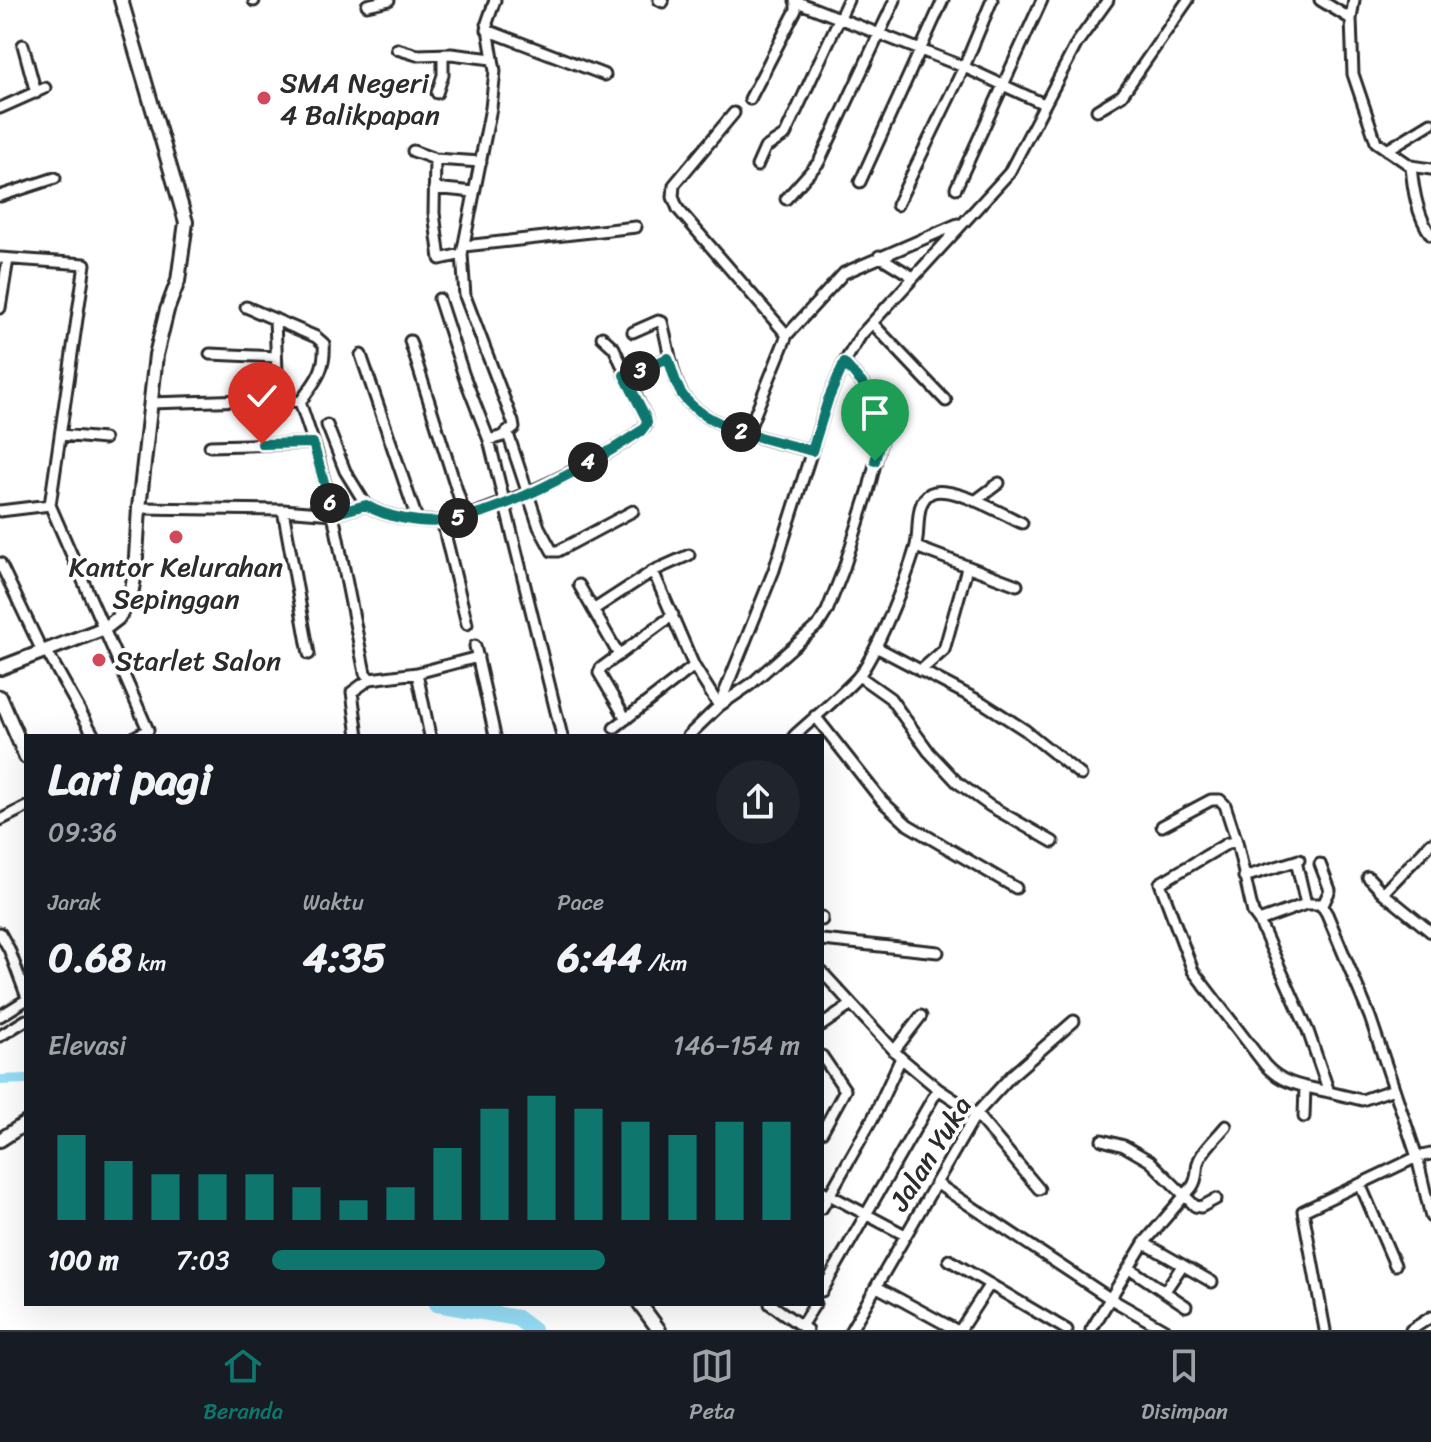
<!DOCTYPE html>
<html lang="id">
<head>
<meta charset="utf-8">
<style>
	body { margin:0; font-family:Sriracha,sans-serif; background:#20242c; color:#f1f3f6; height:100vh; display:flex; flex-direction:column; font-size:30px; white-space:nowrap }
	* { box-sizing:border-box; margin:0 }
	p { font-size:26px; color:#9ea1a6 }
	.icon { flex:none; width:44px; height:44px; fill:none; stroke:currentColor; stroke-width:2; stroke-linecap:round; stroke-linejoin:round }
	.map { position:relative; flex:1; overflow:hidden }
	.details { position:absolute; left:24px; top:734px; width:800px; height:572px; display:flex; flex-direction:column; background:#171b24; border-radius:0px; box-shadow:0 8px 32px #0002 }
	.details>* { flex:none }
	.pin { position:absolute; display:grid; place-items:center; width:68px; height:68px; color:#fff; margin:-82px -34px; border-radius:50% 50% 50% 0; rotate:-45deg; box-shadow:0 0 8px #0007 }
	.pin .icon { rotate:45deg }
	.km { position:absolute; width:40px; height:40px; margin:-20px; border-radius:50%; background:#222; color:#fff; font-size:22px; line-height:40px; text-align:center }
	.round { display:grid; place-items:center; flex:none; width:84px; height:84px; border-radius:42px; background:#20242c }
	.head { display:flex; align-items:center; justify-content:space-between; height:136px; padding:0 24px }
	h1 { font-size:44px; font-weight:700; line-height:60px }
	.metrics { display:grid; grid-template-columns:repeat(3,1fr); gap:12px; height:136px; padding:8px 24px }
	.metrics div { display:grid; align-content:center }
	.metrics b { font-size:40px; font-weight:700 }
	.metrics small { font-size:22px; font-weight:400 }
	.metrics p { font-size:22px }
	.chart { height:224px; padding:16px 24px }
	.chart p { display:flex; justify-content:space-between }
	.chart svg { width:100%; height:144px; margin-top:8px; stroke:#0f766e; stroke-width:6 }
	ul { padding:0 24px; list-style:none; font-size:26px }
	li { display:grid; grid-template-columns:128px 96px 1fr; align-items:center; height:60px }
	li i { height:20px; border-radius:10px; background:#0f766e }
	.dock { display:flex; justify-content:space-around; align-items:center; height:112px; border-top:2px solid #363941; background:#171b24; font-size:22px; color:#9ea1a6 }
	.dock a { display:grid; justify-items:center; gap:4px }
	.dock .active { color:#0f766e }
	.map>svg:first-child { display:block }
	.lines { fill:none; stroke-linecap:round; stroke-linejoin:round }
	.canal { stroke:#95ddf7; stroke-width:10 }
	.river { stroke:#95ddf7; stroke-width:16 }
	.street-casing { stroke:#2b2b2b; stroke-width:15 }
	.secondary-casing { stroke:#2b2b2b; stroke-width:18 }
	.street { stroke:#fff; stroke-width:9 }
	.secondary { stroke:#fff; stroke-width:12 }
	.route-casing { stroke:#fff; stroke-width:16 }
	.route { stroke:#0f766e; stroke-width:10 }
	.poi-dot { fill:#d1495b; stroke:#fff; stroke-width:3 }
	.labels { text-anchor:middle; stroke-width:8; stroke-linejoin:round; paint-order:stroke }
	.poi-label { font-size:28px; fill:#2b2b2b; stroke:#fff; text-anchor:start }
	.street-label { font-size:28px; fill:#2b2b2b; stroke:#fff }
</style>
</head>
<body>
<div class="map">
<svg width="1431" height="1330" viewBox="0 0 1431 1330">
	<rect width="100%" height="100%" fill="#fff"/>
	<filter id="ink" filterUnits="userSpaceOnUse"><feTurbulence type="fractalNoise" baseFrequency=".0125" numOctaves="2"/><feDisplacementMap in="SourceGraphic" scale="16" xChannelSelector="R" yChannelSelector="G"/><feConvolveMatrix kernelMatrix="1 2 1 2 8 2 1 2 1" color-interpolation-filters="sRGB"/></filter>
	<g filter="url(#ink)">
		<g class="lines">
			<path class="canal" d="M0,1080l26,-1"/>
			<path class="river" d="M437,1304l80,14 16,12"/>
			<g class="street-casing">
				<path id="street" d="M254,0v1
					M659,0l4,2
					M1320,0l31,19
					M1354,0l-3,19 2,55 23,68 35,24 20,3
					M795,1l169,66 80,37
					M367,5l22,-5
					M487,30l118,45
					M23,45l13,48
					M397,49l20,6 34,-1 41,5
					M437,93l6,-18v-20
					M750,99l46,-89v-10
					M0,108l45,-20
					M1097,110l25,-15 66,-95
					M734,113l-60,72 -1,12 5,12 109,126 -40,99
					M1387,150l44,-27
					M413,151l22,8 46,3
					M435,159l-1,54 6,46 22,-5
					M757,166l8,-18 20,-13 63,-135
					M1411,166c2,23 6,50 20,69
					M860,182l83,-182
					M434,188l40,4
					M956,188l86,-188
					M0,196l55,-18
					M786,199l33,-37 76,-162
					M897,205l67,-138 28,-67
					M464,246l172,-19
					M879,256l34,21
					M0,258l85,6 -35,241 98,225 -12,6
					M439,299l25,77 25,64 73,296
					M246,307l70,30 8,7c2,26 -9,38 -24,58l16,48 17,64 33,-9c19,12 54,18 77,16 39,-3 177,-67 203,-96v-7l-32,-70 -12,-11
					M0,308l8,-49
					M275,319l3,80
					M873,324l73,77
					M633,332l25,-11 4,1c6,22 8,44 17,66 16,39 96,53 133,63
					M787,335l57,-62 114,-49
					M410,341l55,175
					M210,354l66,3
					M361,355l56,164
					M624,375h6l38,-17
					M150,403l128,-4 22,3
					M327,425l18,46 21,34
					M507,431l32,96 13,24h6l75,-40
					M61,435l43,4
					M489,440l14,-4 11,-8 -1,-6 -48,-126 -3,-42 29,-146 4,-37 -8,-48 8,-23
					M210,446l103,-3
					M975,501l24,-18
					M139,508l144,2 50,4 32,159 5,6 47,-6 61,-16
					M283,510l26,144
					M0,511l50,-6
					M442,521l25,103
					M916,547l101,38
					M0,563l42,88
					M653,571l41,95 25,40 32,-22 68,-60 8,-13 17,-43 24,-76 20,-80 -44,-49
					M579,585l40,70
					M593,610l60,-39 36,-16
					M475,646l20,90
					M876,647l107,56 42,27 56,45
					M46,650l48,86
					M920,671l24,-21 23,-82
					M417,673l13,63
					M859,676l31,22 39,54 28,30 33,24 63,36
					M815,716l67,85 26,24 108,63
					M626,719l-27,-46 2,-5 72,-53
					M614,728l80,-62
					M358,736l-6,-44 18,-13
					M688,736l31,-30 55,-136 54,-170 16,-37 17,-28 148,-162 68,-130 31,-43
					M794,736c21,-19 44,-38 63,-58 18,-20 50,-101 58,-129 6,-16 -2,-47 16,-56 20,-9 72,21 91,30
					M0,820l26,-13
					M1162,826l49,-26h9l5,5 12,37
					M1237,842l16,71 6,8 49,110 21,61c-26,-6 -46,-7 -64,-27l-72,-94 -33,-88 68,-40z
					M1431,843l-48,50 48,39
					M1296,861l10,43h15l6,10 43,103 47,140 14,60
					M1320,864l10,26 -8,17
					M1244,877l55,-17
					M1368,877l15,16
					M822,920v-3
					M1259,921l47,-17
					M0,933l9,16 17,46
					M822,940l116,12
					M822,972l79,86 37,31 38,25 63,75
					M0,1016l26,-16
					M822,1025l29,-20
					M0,1036l26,-16
					M894,1051l27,-35
					M822,1056l23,34 -23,42
					M1329,1092l33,8 32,-11
					M1304,1117l1,-30
					M1102,1140l22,6 26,15 45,45 6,1 15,-8
					M936,1183l175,116 54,31
					M1360,1184l35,81
					M822,1191l83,44
					M822,1208l52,-92 27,-58
					M1144,1243l68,39
					M949,1260l118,70
					M1129,1268l57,38
					M877,1287l79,43
					M822,1291l116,-202
					M1165,1291l17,-25
					M770,1304l37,26
					M801,1326l14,-22
					M851,1330l125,-216 36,-39 62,-54
					M960,1330l30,-46
					M1091,1330l53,-87 48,-56c6,-9 4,-14 6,-24 4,-13 20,-27 28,-37
					M1325,1330l-22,-119 114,-54 14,-3
					M1411,1330l20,-13"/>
			</g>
			<g class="secondary-casing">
				<path id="secondary" d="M0,668l105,-40 13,-10 12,-18 5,-27 4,-65 17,-153 11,-45 11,-29 8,-59 -65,-222
					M0,697l26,60
					M0,1140l26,-17
					M640,1304l19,26"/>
			</g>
			<use href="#street" class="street"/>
			<use href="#secondary" class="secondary"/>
		</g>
	</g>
	<g class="lines" filter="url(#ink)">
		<g class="route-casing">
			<path id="route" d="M262,444l51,-1 20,71 33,-9c19,12 55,19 78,16 59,-7 148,-57 197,-90l6,-8 -1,-5 -22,-43h6l38,-17c4,11 7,25 13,35 23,36 92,47 131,58l16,-51 16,-37 44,49 -13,49"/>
		</g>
		<use href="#route" class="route"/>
	</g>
	<g class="poi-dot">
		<circle cx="264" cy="98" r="8"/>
		<circle cx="176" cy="537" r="8"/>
		<circle cx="99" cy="660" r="8"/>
	</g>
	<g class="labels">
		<g class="poi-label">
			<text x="280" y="92">SMA Negeri<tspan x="280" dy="32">4 Balikpapan</tspan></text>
			<text x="176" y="576" text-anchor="middle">Kantor Kelurahan<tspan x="176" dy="32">Sepinggan</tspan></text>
			<text x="115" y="670">Starlet Salon</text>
		</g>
		<g class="street-label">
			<text transform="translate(930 1153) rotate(-58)" y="10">Jalan Yuka</text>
		</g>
	</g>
</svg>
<div class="pin" style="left:875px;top:461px;background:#1e9e55"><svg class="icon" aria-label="arrive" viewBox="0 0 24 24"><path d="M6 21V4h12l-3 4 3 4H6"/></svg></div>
<div class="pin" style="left:262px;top:444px;background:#d93025"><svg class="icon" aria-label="check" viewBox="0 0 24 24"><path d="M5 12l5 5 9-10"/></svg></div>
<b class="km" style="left:741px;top:432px">2</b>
<b class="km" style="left:640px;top:371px">3</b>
<b class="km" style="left:588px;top:462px">4</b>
<b class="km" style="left:458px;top:518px">5</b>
<b class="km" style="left:330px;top:503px">6</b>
<section class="details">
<div class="head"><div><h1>Lari pagi</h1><p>09:36</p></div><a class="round"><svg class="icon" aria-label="share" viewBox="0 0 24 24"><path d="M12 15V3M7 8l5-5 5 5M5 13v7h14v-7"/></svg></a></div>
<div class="metrics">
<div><p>Jarak</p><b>0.68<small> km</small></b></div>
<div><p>Waktu</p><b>4:35</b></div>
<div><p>Pace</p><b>6:44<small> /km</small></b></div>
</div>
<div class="chart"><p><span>Elevasi</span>146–154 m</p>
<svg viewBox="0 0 160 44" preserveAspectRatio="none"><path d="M5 44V18M15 44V26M25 44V30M35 44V30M45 44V30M55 44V34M65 44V38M75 44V34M85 44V22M95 44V10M105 44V6M115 44V10M125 44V14M135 44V18M145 44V14M155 44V14"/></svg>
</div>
<ul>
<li><b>100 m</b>7:03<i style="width:63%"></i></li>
</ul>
</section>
</div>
<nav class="dock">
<a class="active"><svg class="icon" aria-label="home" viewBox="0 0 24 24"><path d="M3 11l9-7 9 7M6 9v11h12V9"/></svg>Beranda</a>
<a><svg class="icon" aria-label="map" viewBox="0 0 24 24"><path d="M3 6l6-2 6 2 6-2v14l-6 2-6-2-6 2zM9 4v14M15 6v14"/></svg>Peta</a>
<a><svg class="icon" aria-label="saved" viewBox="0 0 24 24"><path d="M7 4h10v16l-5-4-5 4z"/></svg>Disimpan</a>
</nav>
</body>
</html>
